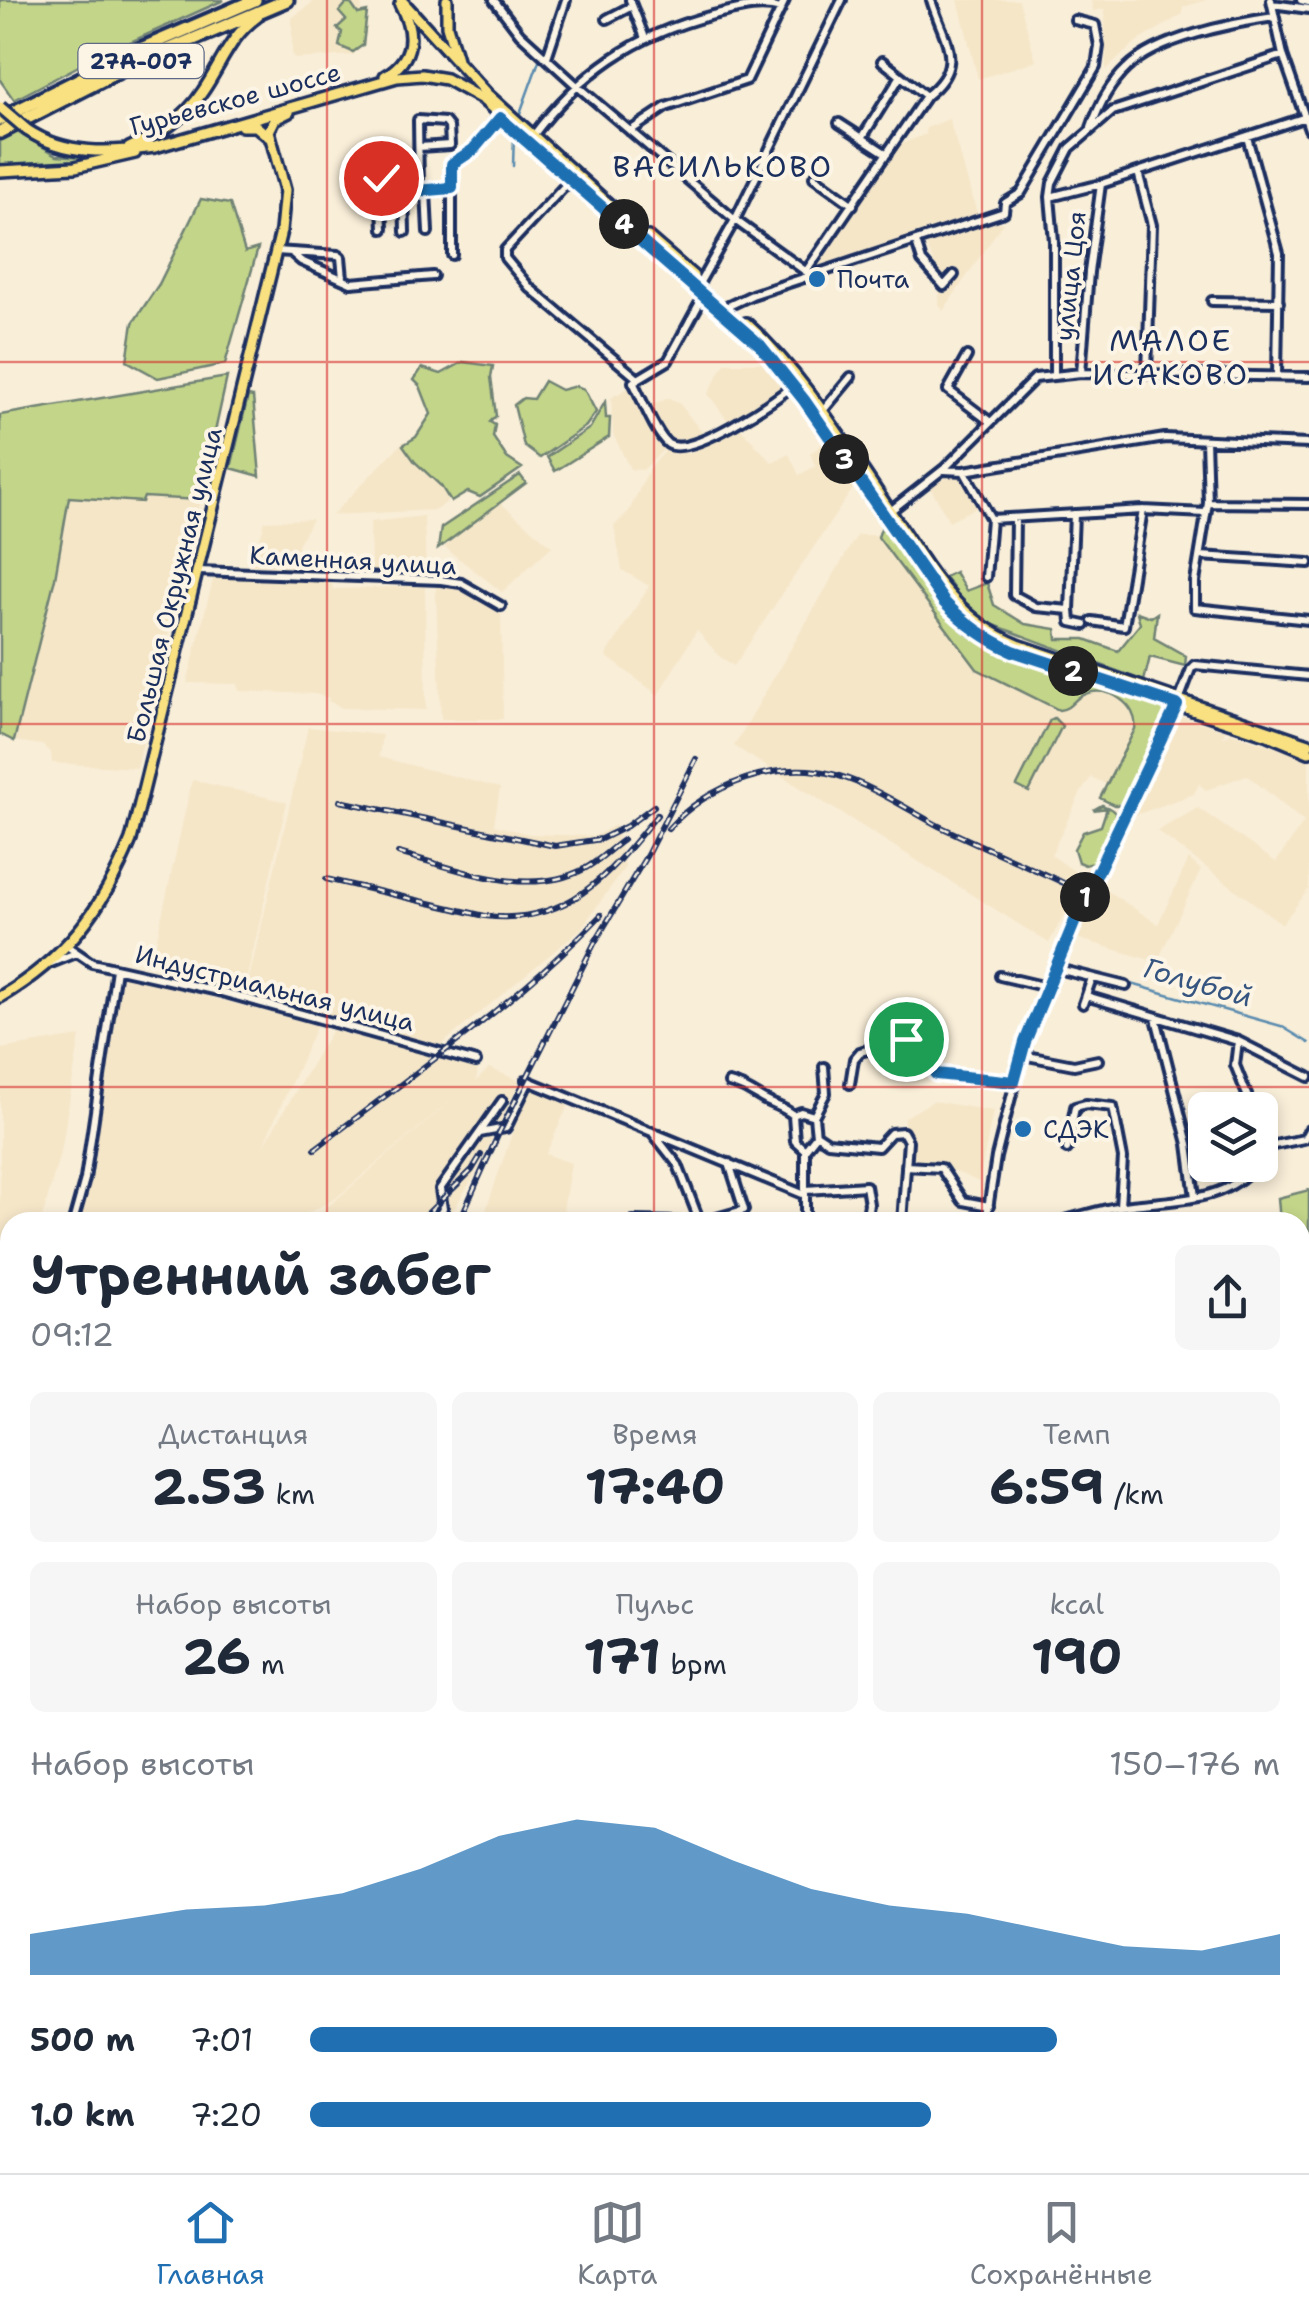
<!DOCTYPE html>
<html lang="ru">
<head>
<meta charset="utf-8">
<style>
	body { margin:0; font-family:"Shantell Sans",sans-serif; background:#f6f6f7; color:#1f2937; height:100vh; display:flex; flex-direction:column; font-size:38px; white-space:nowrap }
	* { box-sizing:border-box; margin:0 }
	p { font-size:32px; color:#747a83 }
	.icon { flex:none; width:55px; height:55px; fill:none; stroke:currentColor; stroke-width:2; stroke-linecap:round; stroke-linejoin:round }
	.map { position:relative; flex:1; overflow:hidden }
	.panel { position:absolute; left:0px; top:1212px; width:1310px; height:962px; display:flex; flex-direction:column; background:#fff; border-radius:30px 30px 0 0; box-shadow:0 5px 15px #0003 }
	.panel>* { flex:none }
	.controls { position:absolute; left:1188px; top:1092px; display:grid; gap:20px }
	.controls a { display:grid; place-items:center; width:90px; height:90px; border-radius:15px; background:#fff; box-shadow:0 5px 15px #0003; font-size:50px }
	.pin { position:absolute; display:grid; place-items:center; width:85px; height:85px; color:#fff; margin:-42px; border:5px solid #fff; border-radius:50%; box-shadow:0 2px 10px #0007 }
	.km { position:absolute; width:50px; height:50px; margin:-25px; border-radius:50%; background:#222; color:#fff; font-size:28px; line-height:50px; text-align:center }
	.round { display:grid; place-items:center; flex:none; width:105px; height:105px; border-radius:15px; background:#f6f6f7 }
	.overview { display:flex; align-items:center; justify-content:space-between; height:170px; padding:0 30px }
	h1 { font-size:55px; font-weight:700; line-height:75px }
	.metrics { display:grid; grid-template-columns:repeat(3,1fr); gap:15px; height:170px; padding:10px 30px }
	.metrics div { display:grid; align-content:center; border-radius:15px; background:#f6f6f7; text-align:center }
	.metrics b { font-size:50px; font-weight:700 }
	.metrics small { font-size:28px; font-weight:400 }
	.metrics p { font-size:28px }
	.chart { height:280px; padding:20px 30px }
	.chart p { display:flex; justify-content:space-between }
	.chart svg { width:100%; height:180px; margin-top:10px; fill:#1f6fb2; opacity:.7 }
	ul { padding:0 30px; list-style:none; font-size:32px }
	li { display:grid; grid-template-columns:160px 120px 1fr; align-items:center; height:75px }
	li i { height:25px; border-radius:12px; background:#1f6fb2 }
	.tab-bar { display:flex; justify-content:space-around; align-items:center; height:140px; border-top:2px solid #e0e1e3; background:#fff; font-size:28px; color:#747a83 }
	.tab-bar a { display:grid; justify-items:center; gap:5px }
	.tab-bar .on { color:#1f6fb2 }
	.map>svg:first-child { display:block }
	.built { fill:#f5e6c8 }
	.green { fill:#c3d589; stroke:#6f8274; stroke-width:2.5 }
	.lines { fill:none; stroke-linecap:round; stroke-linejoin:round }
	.stream { stroke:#5a8baf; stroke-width:2.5 }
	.minor-casing { stroke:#1b2f5e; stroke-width:14 }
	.major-casing { stroke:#1b2f5e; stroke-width:16 }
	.highway-casing { stroke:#1b2f5e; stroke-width:19 }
	.minor { stroke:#fcf5e5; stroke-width:6 }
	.major { stroke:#f9e181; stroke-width:9 }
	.highway { stroke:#f9e181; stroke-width:11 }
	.rail-casing { stroke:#1b2f5e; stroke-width:6 }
	.rail { stroke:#fcf5e5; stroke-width:2.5; stroke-dasharray:8; stroke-linecap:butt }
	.major-bridge-casing { stroke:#1b2f5e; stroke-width:16; stroke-linecap:butt }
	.major-bridge { stroke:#f9e181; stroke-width:9 }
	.route-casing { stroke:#fff; stroke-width:20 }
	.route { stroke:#1f6fb2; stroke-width:12 }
	.grid { fill:none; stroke:#d62828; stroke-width:2.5; stroke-opacity:0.55 }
	.poi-dot { fill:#1f6fb2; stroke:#fcf5e5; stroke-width:4 }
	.labels { text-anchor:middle; stroke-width:8; stroke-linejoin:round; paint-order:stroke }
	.shield { fill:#fcf5e5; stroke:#5e6a86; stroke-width:2.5 }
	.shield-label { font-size:22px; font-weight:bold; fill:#1b2f5e }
	.street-label { font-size:25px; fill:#1b2f5e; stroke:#fcf5e5 }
	.poi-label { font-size:25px; fill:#1b2f5e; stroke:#fcf5e5; text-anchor:start }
	.water-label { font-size:28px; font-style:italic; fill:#355580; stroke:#fcf5e5 }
	.quarter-label { font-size:30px; letter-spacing:2.5px; fill:#1b2f5e; stroke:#fcf5e5 }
</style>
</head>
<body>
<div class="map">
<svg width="1309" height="2173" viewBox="0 0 1309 2173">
	<rect width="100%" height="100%" fill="#f9eed8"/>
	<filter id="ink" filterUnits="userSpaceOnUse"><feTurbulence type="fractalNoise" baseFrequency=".01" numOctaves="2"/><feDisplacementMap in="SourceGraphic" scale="20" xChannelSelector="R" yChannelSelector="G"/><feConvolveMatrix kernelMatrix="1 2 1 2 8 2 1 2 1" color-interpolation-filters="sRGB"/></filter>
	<g filter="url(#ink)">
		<path class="built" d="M316,0h42l4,7 -8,48 -59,4 -3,-4v-37z
			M958,0h61l17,61 -58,18z
			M1091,0h116l-24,7v7l-48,29 -29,27 -1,-61 -12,2z
			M949,119l29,97 -165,52 86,-123 27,-11v-6z
			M993,221l10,2 -60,88 -5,-9 4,-22 -16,-35z
			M725,363h43l17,23 -57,35 -20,-27z
			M630,387l35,61 -22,22 -13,-1 -17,-35 -2,-36z
			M669,398l11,6 24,31 -19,8 -15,-2 -6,-6 -16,-29z
			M738,426l34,36 17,-8 10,21 16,-9 -5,-13 18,-12 28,43 -122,182 -15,-10 -22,-26 -39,65 -52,-39 43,-70 -27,-16 -8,-44 15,-15 20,-42 19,-21 21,6z
			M404,441l43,52v9l-11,8 -104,5z
			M958,473l21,33 -30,15 -20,-36z
			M69,496l73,6 1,-5 57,3 -63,268 -85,-5 -1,-10 -9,-8 -28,-4 41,-163z
			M498,501l54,45 -50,46 -58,-45z
			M424,516l2,58 -55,-2 -1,-50z
			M312,519l-14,26 -1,21 -45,-1 13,-44z
			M857,535h27l78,112 201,66 -40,80 -32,-16 -11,17 -29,61 29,20v10l-31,58 -315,-197z
			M435,572l66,36 2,111h-62z
			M214,576l118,3 1,10 92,-3 1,124 -84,-2 -14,-7 1,-3 -14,-4 -76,-3 -1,-7 -51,-1z
			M1178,716l47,14 -2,7 8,-4 78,25v131l-27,35 -125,-93 41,-23 78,54 28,-40 -57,-47 -41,15 -7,-6 -5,10 -64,23z
			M308,727l74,8 -3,22 121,31 -6,37 35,9 66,2 20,-11 10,42 -44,62 -140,116 -196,-50z
			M192,780l95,22 -41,180 -93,-26z
			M1189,859l12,11 -44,92 -84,-25 24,-53 61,40z
			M122,974l195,51 -54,121 69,-116 146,39 -2,12 13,-13 31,13 -46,95 -28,46h-136l150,-129 -124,105 -45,24h-213l12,-41z
			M80,1036l-18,110 -21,76h-31v113l-10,37v-323z
			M529,1083l42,16 -25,55 25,9 -10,59h-79z
			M933,1101l60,10 -14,71 -43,-19 -32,-1v-44z
			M1300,1888h9v194l-9,-6z
			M0,1977l10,8v81l-3,-3 -4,5 7,6v91h60v8h-70z"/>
		<path class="green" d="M0,0h224l-134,60 -76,40 -14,-20z
			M346,4h5l7,10 9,-2 -4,33 -10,7 -14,-6 3,-14 -5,-4 9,-8 -7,-8z
			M17,132l40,23 26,2v4l-83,4v-24z
			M201,199l29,5 15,48 13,-4 -33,116 -67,14 -31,-17 6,-38 26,-39z
			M463,362l30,4 -2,11 5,39 -6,6 5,3 -2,12 14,21 15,10 -42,29 -12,-5 -17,10 -10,-16 -26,-24 -12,-17 13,-8 15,-23 -11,-28 -6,-6 8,-12 19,6z
			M227,377l-27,123 -56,-3 -2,5 -73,-5 -14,81 -41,163 -14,-7v-319z
			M544,381l17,9 15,-4 8,3 12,23 -10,14 -46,32 -16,-12 -10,-41 9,-7 10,1z
			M248,396l5,1 7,79 -29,-8z
			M605,402l1,16h4l-1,19 -54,34 -8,-14 43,-29z
			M520,475l6,8 -88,66 3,-21z
			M883,523c25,37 49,82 85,110 50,38 143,47 200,78l-44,94h-10l-14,-7 35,-69c4,-24 -28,-45 -50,-35 -12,4 -13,15 -26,16l-82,-41 -99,-132z
			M955,572l11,19 21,-8 7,22 31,19 31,5 1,10h28l33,12 22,-27 -3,-12 14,5 6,-4 -3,25 32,18 -1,10 -35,-9 -6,24 -163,-61 -7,-4 -29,-39z
			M1054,718l8,8 -33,66 -12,-6 33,-66z
			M1102,805c7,3 14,5 15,14l-21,43 -11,3 -7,-3 -4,-13 9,-17 18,-6 6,-18 -14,2z
			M1309,1190v118h-9v-86h-20l-2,-24z
			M792,2165h201l1,8h-205z
			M1070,2165h188l-1,8h-194z"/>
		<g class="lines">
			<path class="stream" d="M543,50l18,-50
				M519,116l21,-58
				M513,166l1,-33
				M1071,967l210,59 28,17
				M0,2157l10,3
				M23,2165l20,8"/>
			<g class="minor-casing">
				<path id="minor" d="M494,0l26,34 56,51 159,135 77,56
					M630,0l15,38
					M1271,0l12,55 26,74
					M1301,0l8,2
					M1272,4l37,5
					M607,19l25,-13
					M547,57l19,-57
					M882,61l44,35
					M839,123l48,31
					M1091,128c7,-21 19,-44 36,-60 30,-30 106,-45 147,-51
					M630,131l36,-24 81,-27 38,-80
					M532,137c49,-65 102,-102 181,-122 22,-5 45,-13 68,-6
					M1247,137l32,116 -2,122
					M862,138l38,-61
					M1138,172l14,53 -5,148
					M573,177l-68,73v8l25,30 108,91
					M814,177l39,28
					M381,178l2,51
					M419,191l-1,-71 27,2 4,5 1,18 -31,2
					M426,191l2,41
					M404,192l1,40
					M382,193l70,-5
					M1050,197l51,-13 208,-68
					M916,242l6,19 22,25 10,-11
					M276,251l62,4 3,2 2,21
					M293,254l8,7 50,22 82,-7
					M452,255v-91l21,-14 27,-33
					M807,270l119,-174c42,-32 17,-56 5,-96
					M700,282l35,-62 107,-220
					M1212,301l67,1
					M722,309l30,-14 252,-83 1,-9 16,-10 75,-126 3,-21 -4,-21 -20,-5
					M967,356l-19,34 41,31
					M1081,373l8,-101 12,-88
					M1054,374v-133l-4,-44 2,-14 18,-35 43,-37 170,-56
					M638,379l-5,3c8,15 23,53 35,62 22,15 105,-43 125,-58
					M638,379l30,-18 36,-66
					M821,413l30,-36
					M1206,440l2,63 -13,79v26l114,12
					M944,470l20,1 201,-33 144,6
					M964,471l27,48 152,-9 63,3
					M1208,503l101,1
					M889,512l56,-44 90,-90 46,-5 228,4
					M1074,514l-4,96 1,12 14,3
					M1015,518l-1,77 22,12 34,3
					M1200,556l109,7
					M198,571l243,9 20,3 40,23
					M986,577l5,-58
					M1092,621l32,5 19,-116
					M67,946l25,17 130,29 254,70
					M51,963l25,-10
					M1054,968l72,18
					M1000,976l47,11
					M1086,996l152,45 71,36
					M1083,1004l9,-26
					M1156,1018l32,126 7,53
					M1238,1041l-3,24 18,45
					M1022,1055l52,10 24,-5
					M526,1080l279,115
					M729,1083c15,4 20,8 32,15 11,7 21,8 32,17l2,26 10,9v72
					M850,1084l4,-25 6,-7 46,-13 9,5 21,30 78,7
					M793,1115l8,-3 13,4 12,-23 -2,-26
					M1260,1125l9,21
					M652,1132l26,33 22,57
					M480,1133l26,-5 23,-47
					M816,1134l12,8 50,5 13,-14 12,-1 5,9 -6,81
					M1067,1149l8,-42 11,-3 27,3 10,51 -4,64
					M805,1150l11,-14 -2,-20
					M1260,1159l9,-13 35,-7 5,-9
					M906,1166l35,2 22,33 26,5
					M806,1190l60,-4 3,18 -3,18
					M633,1221l50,1
					M73,1222l12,-43 31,-210
					M435,1222l8,-13 -3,-20 62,-88
					M703,1222l41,-12 -15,-47
					M986,1222l10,-65 29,-115 54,-131 94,-195 18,-47 4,-4 114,11
					M1058,1222c20,-5 40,-12 60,-15 47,-9 104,0 137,-42
					M0,1459l10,-34
					M0,1506h10
					M1300,1513l9,-4
					M1300,1526l9,14
					M0,1708l10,-31
					M0,1717l10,2
					M1300,1746l9,1
					M0,1784h10
					M1300,1848l9,1
					M0,1855l10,-1
					M1300,2084l9,6
					M433,2173l5,-8
					M479,2173l4,-8"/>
			</g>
			<g class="major-casing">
				<path id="major" d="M401,0l86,94 126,114
					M447,0v26l10,33
					M385,76c30,-17 30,-44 15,-71
					M242,126h14l13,11
					M27,130c39,26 83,23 128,17l242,-70 25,-2 24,4 36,20 278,246 44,55 140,202 27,26 42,23 255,84 41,17
					M129,148c29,-13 56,-29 74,-57 19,-28 27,-55 55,-75
					M0,171l75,-4 60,-14
					M648,237l45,39
					M746,323c59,53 101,125 146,191 35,53 64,106 126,131l291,99
					M0,997c65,-38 103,-88 131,-157l150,-609 4,-41 -16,-59 6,-12 14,-7
					M0,1969l10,9
					M243,2165l10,8"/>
			</g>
			<g class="highway-casing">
				<path id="highway" d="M0,119l136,-68 119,-51
					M0,132l127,-65 160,-67"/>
			</g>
			<use href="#minor" class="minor"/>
			<use href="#major" class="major"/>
			<use href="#highway" class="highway"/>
			<g class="rail-casing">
				<path id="rail" d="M340,801l215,45 46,-7 26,-13 27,-20
					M668,829c39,-44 110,-71 168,-54 37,11 69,33 103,51 44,21 89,40 133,61
					M398,853c58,15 129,46 186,16 14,-7 26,-20 39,-29
					M326,879l159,37c84,10 124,-42 172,-101
					M315,1149c95,-73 203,-147 286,-234
					M419,1222l53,-52 9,-15
					M459,1222l40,-89 96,-191 52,-87 49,-96
					M0,1422l10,2
					M0,1448h10
					M0,1485l10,-6
					M0,2078l10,9
					M117,2165l11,8
					M161,2165l18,8
					M223,2165l9,8"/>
			</g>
			<use href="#rail" class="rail"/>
			<g class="major-bridge-casing">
				<path id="major-bridge" d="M0,107l27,23"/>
			</g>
			<use href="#major-bridge" class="major-bridge"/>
		</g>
	</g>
	<g class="lines" filter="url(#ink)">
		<g class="route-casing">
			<path id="route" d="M381,178l1,16 70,-6v-24l21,-14 27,-32 260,227 44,55 140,202c21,22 42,37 69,49l164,54 -98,206 -54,131 -11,40 -78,-8 -21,-30 -9,-5"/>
		</g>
		<use href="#route" class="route"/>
	</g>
	<path class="grid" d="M327,0v1222M654,0v1222M982,0v1222M0,362h1309M0,724h1309M0,1087h1309M0,1449h10M1300,1449h9M0,1811h10M1300,1811h9M327,2165v8M654,2165v8M982,2165v8"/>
	<g class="poi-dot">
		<circle cx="817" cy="279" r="10"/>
		<circle cx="1023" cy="1129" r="10"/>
	</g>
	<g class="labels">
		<rect class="shield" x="78.5" y="44" width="125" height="34" rx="8"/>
		<g class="shield-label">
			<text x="141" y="69">27А-007</text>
		</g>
		<g class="street-label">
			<text transform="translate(235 99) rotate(-15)" y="9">Гурьевское шоссе</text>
			<text transform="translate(1070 276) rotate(-84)" y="9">улица Цоя</text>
			<text transform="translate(353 560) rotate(3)" y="9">Каменная улица</text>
			<text transform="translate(174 585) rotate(-76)" y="9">Большая Окружная улица</text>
			<text transform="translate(275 988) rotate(14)" y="9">Индустриальная улица</text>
		</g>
		<g class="poi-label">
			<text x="837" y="288">Почта</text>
			<text x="1043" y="1138">СДЭК</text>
		</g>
		<g class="water-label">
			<text transform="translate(1198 982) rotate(16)" y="10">Голубой</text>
		</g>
		<g class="quarter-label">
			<text x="723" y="177">ВАСИЛЬКОВО</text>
			<text x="1171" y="351">МАЛОЕ<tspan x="1171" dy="34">ИСАКОВО</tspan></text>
		</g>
	</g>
</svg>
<div class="controls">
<a><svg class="icon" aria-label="layers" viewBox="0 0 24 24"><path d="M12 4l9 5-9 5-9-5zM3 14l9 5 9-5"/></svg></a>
</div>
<div class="pin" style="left:906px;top:1039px;background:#1e9e55"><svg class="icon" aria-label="arrive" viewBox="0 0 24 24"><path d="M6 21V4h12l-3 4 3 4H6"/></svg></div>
<div class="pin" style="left:381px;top:178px;background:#d93025"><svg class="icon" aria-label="check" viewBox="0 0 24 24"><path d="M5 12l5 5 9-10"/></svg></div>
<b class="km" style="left:1085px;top:897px">1</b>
<b class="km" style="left:1073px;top:671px">2</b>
<b class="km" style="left:844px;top:459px">3</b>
<b class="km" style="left:624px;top:224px">4</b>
<section class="panel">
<div class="overview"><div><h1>Утренний забег</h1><p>09:12</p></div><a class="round"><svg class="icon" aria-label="share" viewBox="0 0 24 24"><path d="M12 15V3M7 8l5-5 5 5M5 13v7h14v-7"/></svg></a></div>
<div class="metrics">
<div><p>Дистанция</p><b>2.53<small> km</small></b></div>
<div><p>Время</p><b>17:40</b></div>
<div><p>Темп</p><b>6:59<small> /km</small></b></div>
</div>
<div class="metrics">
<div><p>Набор высоты</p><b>26<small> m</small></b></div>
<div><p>Пульс</p><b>171<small> bpm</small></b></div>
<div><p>kcal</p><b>190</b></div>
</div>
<div class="chart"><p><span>Набор высоты</span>150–176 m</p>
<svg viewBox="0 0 160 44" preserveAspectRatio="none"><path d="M0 44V34L10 31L20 28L30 27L40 24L50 18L60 10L70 6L80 8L90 16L100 23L110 27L120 29L130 33L140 37L150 38L160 34V44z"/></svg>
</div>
<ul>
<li><b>500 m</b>7:01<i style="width:77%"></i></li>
<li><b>1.0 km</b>7:20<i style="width:64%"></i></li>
</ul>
</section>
</div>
<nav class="tab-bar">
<a class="on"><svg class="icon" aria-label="home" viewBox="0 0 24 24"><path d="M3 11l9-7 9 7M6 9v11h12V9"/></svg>Главная</a>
<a><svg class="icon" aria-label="map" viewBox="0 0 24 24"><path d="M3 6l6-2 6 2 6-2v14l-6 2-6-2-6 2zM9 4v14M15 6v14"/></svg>Карта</a>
<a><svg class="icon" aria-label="saved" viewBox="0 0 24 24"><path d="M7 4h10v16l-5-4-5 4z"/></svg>Сохранённые</a>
</nav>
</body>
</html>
